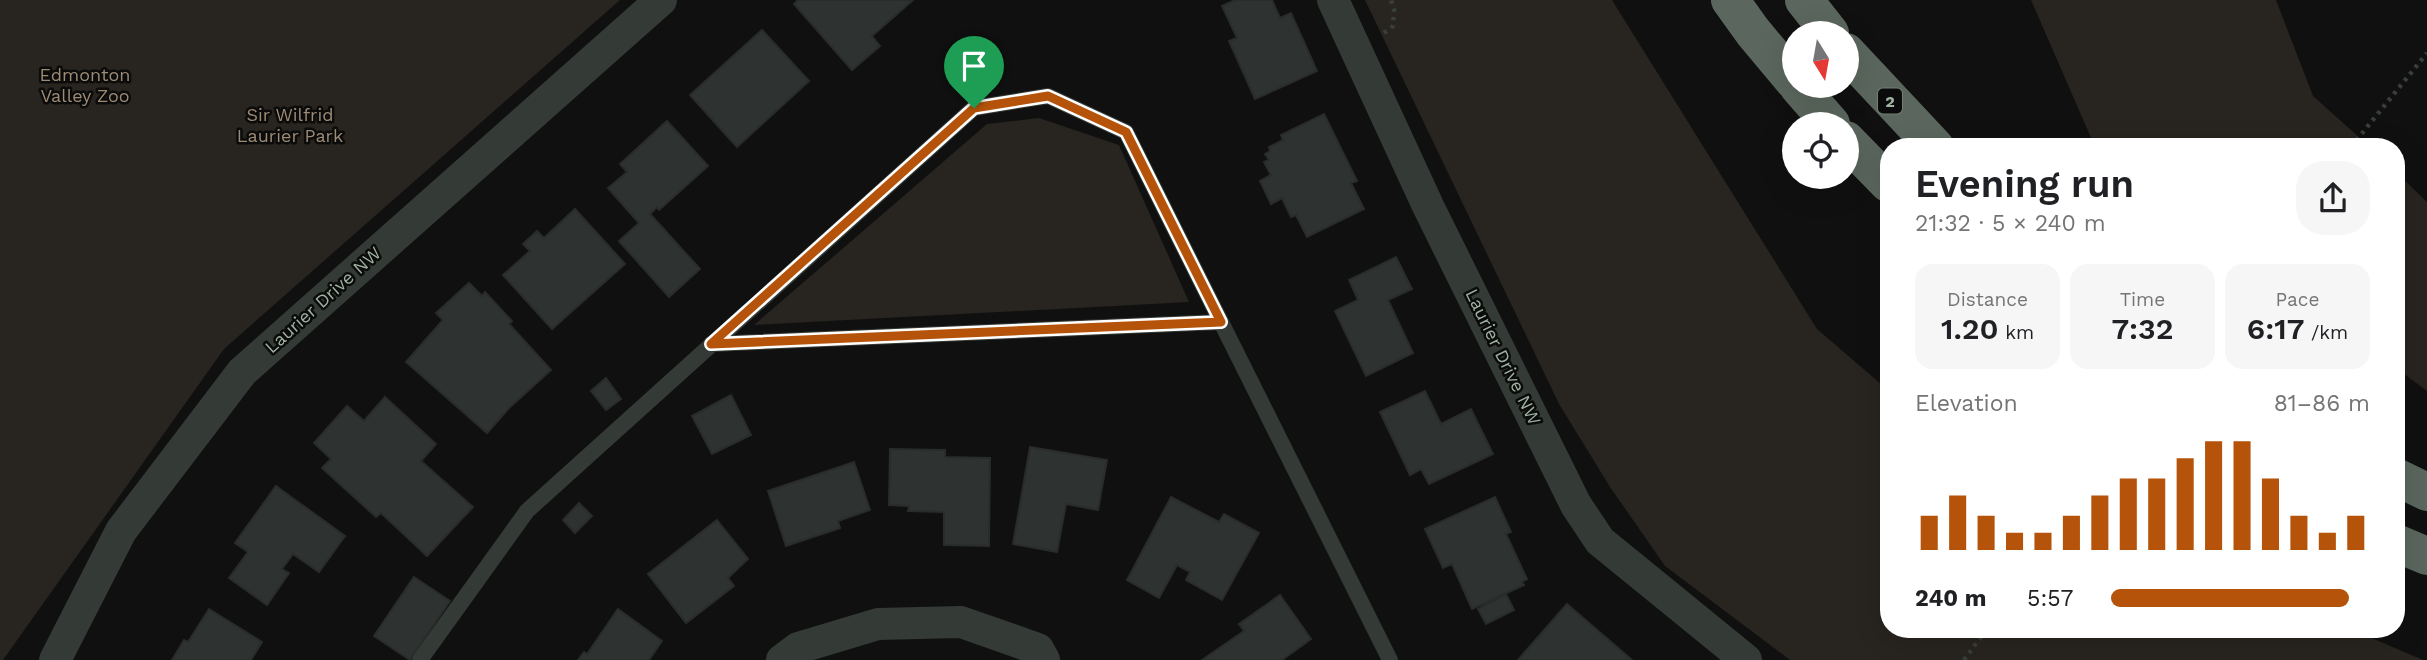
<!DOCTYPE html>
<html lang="en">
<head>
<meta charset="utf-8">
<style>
	body { margin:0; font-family:"Work Sans",sans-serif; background:#f6f6f6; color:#202124; height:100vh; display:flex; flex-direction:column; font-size:26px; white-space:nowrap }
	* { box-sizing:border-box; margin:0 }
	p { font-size:23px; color:#757577 }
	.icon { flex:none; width:38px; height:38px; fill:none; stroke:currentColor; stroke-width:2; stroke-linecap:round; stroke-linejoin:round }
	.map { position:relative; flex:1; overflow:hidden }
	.details { position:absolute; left:1880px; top:138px; width:525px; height:500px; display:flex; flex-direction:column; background:#fff; border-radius:28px; box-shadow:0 7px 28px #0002 }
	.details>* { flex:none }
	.needle { width:46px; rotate:169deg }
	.buttons { position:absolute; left:1782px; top:21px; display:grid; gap:14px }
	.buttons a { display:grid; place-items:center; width:77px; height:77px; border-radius:50%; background:#fff; box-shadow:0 7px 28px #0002; font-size:35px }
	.pin { position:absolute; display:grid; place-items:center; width:60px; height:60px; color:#fff; margin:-72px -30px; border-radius:50% 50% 50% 0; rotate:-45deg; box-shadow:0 0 7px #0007 }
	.pin .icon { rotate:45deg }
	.round { display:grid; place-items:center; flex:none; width:74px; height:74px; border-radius:28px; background:#f6f6f6 }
	.summary { display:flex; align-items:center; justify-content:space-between; height:119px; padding:0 35px }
	h1 { font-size:38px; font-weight:600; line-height:52px }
	.figures { display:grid; grid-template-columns:repeat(3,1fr); gap:10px; height:119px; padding:7px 35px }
	.figures div { display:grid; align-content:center; border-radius:18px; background:#f6f6f6; text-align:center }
	.figures b { font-size:30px; font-weight:600 }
	.figures small { font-size:19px; font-weight:400 }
	.figures p { font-size:19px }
	.chart { height:196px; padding:14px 35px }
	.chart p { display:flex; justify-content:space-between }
	.chart svg { width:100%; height:126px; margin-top:7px; stroke:#b45309; stroke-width:6 }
	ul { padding:0 35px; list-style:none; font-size:23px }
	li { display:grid; grid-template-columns:112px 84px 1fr; align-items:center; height:52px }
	li i { height:18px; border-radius:9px; background:#b45309 }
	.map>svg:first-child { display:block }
	.green { fill:#28241f }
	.building { fill:#2e3230; stroke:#292c2a; stroke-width:2 }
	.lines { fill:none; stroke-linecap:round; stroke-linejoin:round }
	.path { stroke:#383e39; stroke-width:4.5; stroke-dasharray:3.5 5; stroke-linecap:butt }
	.service { stroke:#343a36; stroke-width:16 }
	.minor { stroke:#343a36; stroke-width:32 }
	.motorway { stroke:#5b675e; stroke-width:38 }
	.route-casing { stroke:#fff; stroke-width:14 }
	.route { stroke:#b45309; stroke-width:9 }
	.labels { text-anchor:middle; stroke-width:5; stroke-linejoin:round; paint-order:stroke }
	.shield { fill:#0a0b0a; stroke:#728074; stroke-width:2 }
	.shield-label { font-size:16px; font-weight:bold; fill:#9fb2a2 }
	.park-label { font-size:18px; fill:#9e8b75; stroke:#0a0b0a }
	.street-label { font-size:18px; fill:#9fb2a2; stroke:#0a0b0a }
</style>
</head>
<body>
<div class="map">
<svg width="2427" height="660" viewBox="0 0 2427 660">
	<rect width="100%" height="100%" fill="#0f100f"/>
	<path class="green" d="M0,0h620l-396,349 -221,311h-3z
		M1365,0h247l205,329 71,61v240h465l70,30h-633l-125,-94 -55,-79 -51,-83z
		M2031,0h245l37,96 57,51h-275z
		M1039,118l80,27 70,157 -435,23 233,-201z
		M2396,172l31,30v189l-31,-23z"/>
	<path class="building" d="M798,0h115l-41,36 8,10 -28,24 -58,-66z
		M1235,0h37l8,18 11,-5 26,58 -62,28 -26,-58 8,-3 -15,-32z
		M762,30l47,51 -72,66 -47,-52z
		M1324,114l33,67 -6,2 13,26 -57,28 -11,-22 -5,2 -9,-19 -11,6 -11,-23 11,-6 -7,-13 5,-2 -4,-6 5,-3 -1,-4 14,-7 -2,-5z
		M667,121l41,45 -49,44 -2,-3 -7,7 50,55 -31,28 -50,-56 20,-18 -31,-35 19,-16 -7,-8z
		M575,209l50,55 -73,65 -49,-54 27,-24 -7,-7 14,-13 7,7z
		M1396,257l16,32 -24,11 25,53 -47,23 -31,-65 23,-11 -9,-20z
		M469,283l13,13 3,-4 27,29 -3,3 42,46 -42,38 -22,25 -81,-71 37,-42 -7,-7z
		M606,378l15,21 -15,11 -15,-19z
		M1425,391l16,33 30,-15 22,45 -64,30 -8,-15 -11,6 -30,-63z
		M731,395l20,40 -39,19 -20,-38z
		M385,397l51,47 -15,17 52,46 -46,49 -46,-43 -5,4 -54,-49 9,-9 -17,-16 33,-37 17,15z
		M1030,447l77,13 -9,50 -32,-6 -9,48 -44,-8z
		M890,449l55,1v7l45,1 -1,88 -45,-1v-33l-36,-1 1,-5 -20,-1z
		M854,462l16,48 -32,11 2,7 -54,18 -18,-55z
		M276,486l69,50 -26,36 -26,-18 -11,15 7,4 -22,32 -38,-27 19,-26 -13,-9z
		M1171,497l48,25 5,-8 35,19 -37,67 -36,-20 4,-8 -13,-7 -18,33 -32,-18z
		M1495,497l16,35 -5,2 21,45 -5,3 2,3 -52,24 -20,-45 -9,4 -18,-39z
		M579,503l13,13 -17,17 -12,-13z
		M717,520l31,39 -20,19 6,8 -48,37 -38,-49z
		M414,577l36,24 -40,59 -36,-24z
		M1506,594l8,16 -28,14 -8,-15z
		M1280,595l31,44 -29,21h-80l42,-29 -5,-7z
		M1567,604l65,56h-114z
		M209,609l53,33 -11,18h-79l12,-20 4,2z
		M618,609l44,32 -13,19h-71l6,-8 3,2z"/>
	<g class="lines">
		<path class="path" d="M1384,33l9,-7 1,-17 -3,-9
			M2351,147l76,-94
			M1964,660l22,-30"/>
		<path class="service" d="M711,344l510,-22
			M420,660l107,-149 447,-403 74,-12 78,36 264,528"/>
		<path class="minor" d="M1333,0l95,206 148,299 24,36 146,119
			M55,660l66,-129 121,-159 419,-372
			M782,660l16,-12 80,-24 83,-2 77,27 6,11"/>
		<path class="motorway" d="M1730,0l23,32 41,49
			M1804,0l26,33
			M1846,52l89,95
			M1798,86l33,38
			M1846,140l42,43
			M2396,477l31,15
			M2396,543l31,13"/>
	</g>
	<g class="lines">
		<g class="route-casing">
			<path id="route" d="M1048,96l78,36 95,190 -510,22 263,-236z"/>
		</g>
		<use href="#route" class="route"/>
	</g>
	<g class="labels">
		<rect class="shield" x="1878" y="88.5" width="24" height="25" rx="5"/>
		<g class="shield-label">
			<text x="1890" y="107">2</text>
		</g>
		<g class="park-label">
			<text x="85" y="81">Edmonton<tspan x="85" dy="21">Valley Zoo</tspan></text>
			<text x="290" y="121">Sir Wilfrid<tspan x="290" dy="21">Laurier Park</tspan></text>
		</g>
		<g class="street-label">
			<text transform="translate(323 300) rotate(-42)" y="6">Laurier Drive NW</text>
			<text transform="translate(1503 357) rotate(64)" y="6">Laurier Drive NW</text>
		</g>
	</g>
</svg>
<div class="buttons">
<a><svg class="needle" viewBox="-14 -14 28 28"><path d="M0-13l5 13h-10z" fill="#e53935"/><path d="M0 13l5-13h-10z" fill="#757577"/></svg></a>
<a><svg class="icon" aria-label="locate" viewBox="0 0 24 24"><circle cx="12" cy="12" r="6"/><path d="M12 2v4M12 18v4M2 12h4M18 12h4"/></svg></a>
</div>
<div class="pin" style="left:974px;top:108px;background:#1e9e55"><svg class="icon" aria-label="arrive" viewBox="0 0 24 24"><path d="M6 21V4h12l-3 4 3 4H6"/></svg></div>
<section class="details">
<div class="summary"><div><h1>Evening run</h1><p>21:32 · 5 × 240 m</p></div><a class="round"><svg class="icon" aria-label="share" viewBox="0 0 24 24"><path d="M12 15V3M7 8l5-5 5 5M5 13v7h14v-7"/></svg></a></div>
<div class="figures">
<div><p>Distance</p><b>1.20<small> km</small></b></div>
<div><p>Time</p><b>7:32</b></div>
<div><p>Pace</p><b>6:17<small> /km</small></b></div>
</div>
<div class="chart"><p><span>Elevation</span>81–86 m</p>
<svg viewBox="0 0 160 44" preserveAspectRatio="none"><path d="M5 44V32M15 44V25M25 44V32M35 44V38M45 44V38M55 44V32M65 44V25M75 44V19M85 44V19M95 44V12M105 44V6M115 44V6M125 44V19M135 44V32M145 44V38M155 44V32"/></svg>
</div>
<ul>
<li><b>240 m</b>5:57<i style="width:92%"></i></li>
</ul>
</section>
</div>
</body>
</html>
